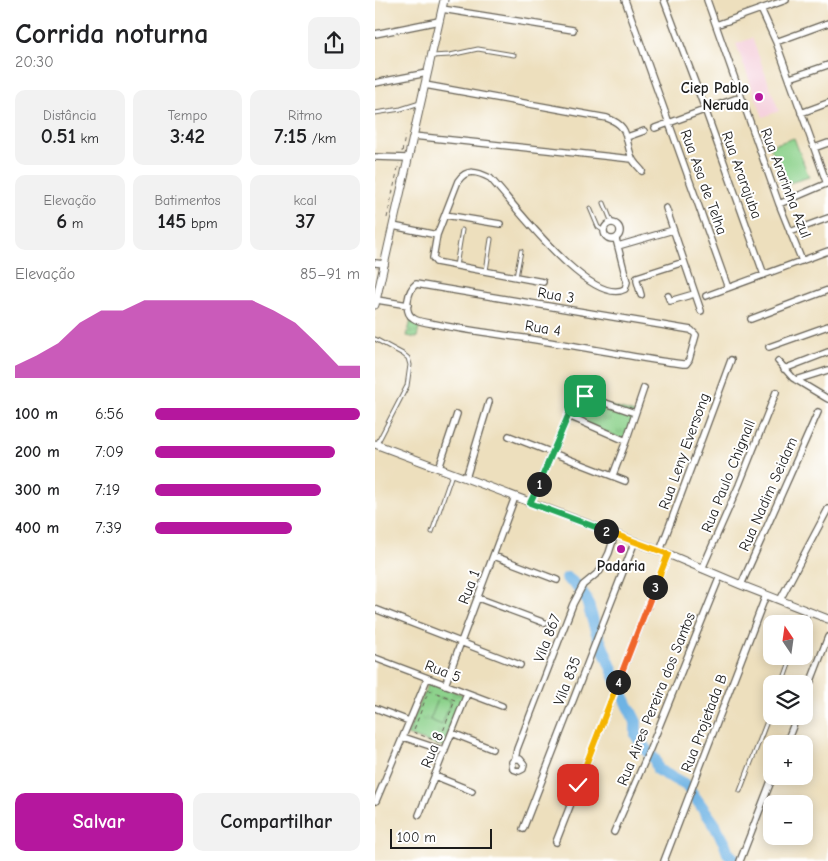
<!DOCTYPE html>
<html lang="pt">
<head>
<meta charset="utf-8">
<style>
	body { margin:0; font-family:"Comic Neue",sans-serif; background:#f2f2f2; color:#202124; height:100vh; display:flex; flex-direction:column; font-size:19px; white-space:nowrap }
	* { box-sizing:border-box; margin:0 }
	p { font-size:16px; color:#757577 }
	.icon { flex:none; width:28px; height:28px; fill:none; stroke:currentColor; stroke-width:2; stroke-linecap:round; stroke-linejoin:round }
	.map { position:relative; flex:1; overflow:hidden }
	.drawer { display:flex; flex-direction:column; background:#fff; width:375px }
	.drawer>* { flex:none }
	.needle { width:32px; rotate:347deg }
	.buttons { position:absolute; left:388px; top:615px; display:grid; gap:10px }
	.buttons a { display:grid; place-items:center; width:50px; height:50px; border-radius:10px; background:#fff; box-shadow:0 2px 12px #0003; font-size:25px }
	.scale { position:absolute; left:15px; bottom:12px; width:102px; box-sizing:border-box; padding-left:5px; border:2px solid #1c1c1c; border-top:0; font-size:14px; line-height:18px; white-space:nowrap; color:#1c1c1c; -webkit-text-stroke:4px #fff; paint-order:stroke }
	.pin { position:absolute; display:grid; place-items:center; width:42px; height:42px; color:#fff; margin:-21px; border-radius:10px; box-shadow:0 2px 8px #0006 }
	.km { position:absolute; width:25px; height:25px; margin:-12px; border-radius:50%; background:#222; color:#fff; font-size:14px; line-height:25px; text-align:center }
	.round { display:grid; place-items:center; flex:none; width:52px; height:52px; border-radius:10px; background:#f2f2f2 }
	.head { display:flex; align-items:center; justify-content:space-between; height:85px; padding:0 15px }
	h1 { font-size:28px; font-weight:800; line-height:38px }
	.figures { display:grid; grid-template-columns:repeat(3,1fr); gap:8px; height:85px; padding:5px 15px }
	.figures div { display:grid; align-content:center; border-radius:10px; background:#f2f2f2; text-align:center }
	.figures b { font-size:21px; font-weight:800 }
	.figures small { font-size:14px; font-weight:400 }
	.figures p { font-size:14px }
	.chart { height:140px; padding:10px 15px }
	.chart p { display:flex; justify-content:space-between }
	.chart svg { width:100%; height:90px; margin-top:5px; fill:#b5179e; opacity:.7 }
	.cta { display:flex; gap:10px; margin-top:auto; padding:10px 15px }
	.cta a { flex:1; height:58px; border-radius:10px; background:#b5179e; color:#fff; font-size:20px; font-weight:800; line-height:58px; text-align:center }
	.cta a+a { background:#f2f2f2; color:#202124 }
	ul { padding:0 15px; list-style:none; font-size:16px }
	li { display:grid; grid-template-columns:80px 60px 1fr; align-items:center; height:38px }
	li i { height:12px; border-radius:6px; background:#b5179e }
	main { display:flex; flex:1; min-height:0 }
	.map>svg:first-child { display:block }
	.built { fill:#f5cfdb }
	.park { fill:url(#park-tufts); stroke:#547754 }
	.pitch { fill:#8dd28c; stroke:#547754 }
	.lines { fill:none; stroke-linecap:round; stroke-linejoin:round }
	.river { stroke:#6eb3e4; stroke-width:12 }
	.service-casing { stroke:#656054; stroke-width:5 }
	.minor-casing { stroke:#656054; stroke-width:8 }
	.tertiary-casing { stroke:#656054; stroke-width:9 }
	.path { stroke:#656054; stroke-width:1; stroke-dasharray:4 4; stroke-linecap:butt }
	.service { stroke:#fff; stroke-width:3 }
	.minor { stroke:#fff; stroke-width:5.5 }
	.tertiary { stroke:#fff; stroke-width:7 }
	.split-1-casing { stroke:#fff; stroke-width:10 }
	.split-2-casing { stroke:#fff; stroke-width:10 }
	.split-3-casing { stroke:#fff; stroke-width:10 }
	.split-4-casing { stroke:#fff; stroke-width:10 }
	.split-5-casing { stroke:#fff; stroke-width:10 }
	.split-1 { stroke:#22a559; stroke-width:6 }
	.split-2 { stroke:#22a559; stroke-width:6 }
	.split-3 { stroke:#f5b400; stroke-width:6 }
	.split-4 { stroke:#f0652b; stroke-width:6 }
	.split-5 { stroke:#f5b400; stroke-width:6 }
	.poi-dot { fill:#b5179e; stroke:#fff; stroke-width:2 }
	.labels { text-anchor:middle; stroke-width:4; stroke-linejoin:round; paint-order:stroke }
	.poi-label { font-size:15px; font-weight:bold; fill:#1c1c1c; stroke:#fff; text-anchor:end }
	.street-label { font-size:15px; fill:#1c1c1c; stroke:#fff }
</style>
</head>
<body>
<main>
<section class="drawer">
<div class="head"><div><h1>Corrida noturna</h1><p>20:30</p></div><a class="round"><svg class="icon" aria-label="share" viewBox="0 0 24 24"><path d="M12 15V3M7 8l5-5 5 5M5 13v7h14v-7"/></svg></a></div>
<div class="figures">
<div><p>Distância</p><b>0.51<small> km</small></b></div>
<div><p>Tempo</p><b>3:42</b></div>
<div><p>Ritmo</p><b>7:15<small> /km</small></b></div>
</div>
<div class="figures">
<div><p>Elevação</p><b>6<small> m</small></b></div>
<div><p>Batimentos</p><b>145<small> bpm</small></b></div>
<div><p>kcal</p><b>37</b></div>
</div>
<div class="chart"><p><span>Elevação</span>85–91 m</p>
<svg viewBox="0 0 160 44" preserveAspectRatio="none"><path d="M0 44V38L10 33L20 27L30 17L40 11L50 11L60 6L70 6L80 6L90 6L100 6L110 6L120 11L130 17L140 27L150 38L160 38V44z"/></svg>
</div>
<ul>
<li><b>100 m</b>6:56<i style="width:100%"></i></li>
<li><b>200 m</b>7:09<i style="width:88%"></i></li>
<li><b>300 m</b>7:19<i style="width:81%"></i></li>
<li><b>400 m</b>7:39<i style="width:67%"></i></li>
</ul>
<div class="cta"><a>Salvar</a><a>Compartilhar</a></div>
</section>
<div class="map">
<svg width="453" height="861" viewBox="0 0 453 861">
	<defs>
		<pattern id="park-tufts" width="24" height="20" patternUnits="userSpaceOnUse" patternTransform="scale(1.25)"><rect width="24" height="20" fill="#8dd28c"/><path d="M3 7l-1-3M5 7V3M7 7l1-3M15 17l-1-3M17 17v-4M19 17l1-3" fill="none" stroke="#79b478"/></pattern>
	</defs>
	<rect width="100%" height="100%" fill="#fff"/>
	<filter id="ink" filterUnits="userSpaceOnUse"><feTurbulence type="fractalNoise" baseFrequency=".02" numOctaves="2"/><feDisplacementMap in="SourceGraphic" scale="10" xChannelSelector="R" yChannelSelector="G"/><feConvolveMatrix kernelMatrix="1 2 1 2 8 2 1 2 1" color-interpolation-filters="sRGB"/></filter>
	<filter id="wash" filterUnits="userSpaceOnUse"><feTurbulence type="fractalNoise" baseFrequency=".0096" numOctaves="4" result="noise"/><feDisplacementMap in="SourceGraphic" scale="20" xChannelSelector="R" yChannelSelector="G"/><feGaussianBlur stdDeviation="1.12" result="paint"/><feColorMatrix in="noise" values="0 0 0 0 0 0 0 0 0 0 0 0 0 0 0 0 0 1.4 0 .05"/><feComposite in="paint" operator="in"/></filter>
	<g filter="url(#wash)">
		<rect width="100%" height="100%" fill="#eddfbd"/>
		<path class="built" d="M377,38l27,73 -16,6 -27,-73z"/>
		<path class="park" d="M36,320l9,2 -3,16 -10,-2z
			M203,397l57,16 -9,28 -57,-25z
			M54,682l35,13 -21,52 -36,-12z"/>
		<path class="pitch" d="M419,138l15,39 -26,8 -13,-39z
			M64,697l12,4 -9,24 -12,-5z"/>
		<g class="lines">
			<path class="river" d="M192,578l9,7 10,13 10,33 27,65 13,26v13l7,11 12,14 3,10 28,15 27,37 11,20 4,11 8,8"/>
		</g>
	</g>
	<g filter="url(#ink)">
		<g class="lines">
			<g class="service-casing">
				<path id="service" d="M56,56l19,-1 28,-6 36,6
					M0,113l26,-4 19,-6
					M229,203l8,20
					M215,208l8,19 6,4
					M81,266l6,-36
					M111,271l5,-32
					M141,277l5,-26
					M0,339l28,15 5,4 2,7 -3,21 -30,58
					M57,532l20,-58
					M429,627l5,-15
					M407,684l10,-28
					M365,791l31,-80"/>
			</g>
			<g class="minor-casing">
				<path id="minor" d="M250,0l103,288
					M289,0l41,109 59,166
					M332,0l72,204 23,57
					M67,9l131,21
					M386,9l15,33 51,142
					M341,25l70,-25
					M0,34l64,-13
					M401,42l52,-19
					M415,78l38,-13
					M0,83l52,-10
					M50,85l182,33c24,9 17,20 25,40 2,5 7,9 10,13
					M426,113l27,-10
					M280,128l85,-31
					M38,136l219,23
					M252,137l17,-6
					M439,148l14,-5
					M0,157l33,1
					M404,204l49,-21
					M291,208l35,103
					M70,215l55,9
					M229 231a8 8 0 1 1 16 0a8 8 0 1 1-16 0Z
					M18,226l44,9 21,-54c9,-13 20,-9 32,-3 22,23 100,130 135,111l2,-7 -11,-43
					M415,232l38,-14
					M62,235l-4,23 3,4 107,20
					M243,246l55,-16
					M0,263l10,1
					M41,284l275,46 5,5 -7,25 -3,4h-3c-43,-5 -85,-15 -128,-21 -40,-7 -81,-11 -120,-19 -7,-1 -17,-2 -22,-6 -10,-6 -5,-28 3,-34z
					M266,295l-4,-14v-4l47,-15
					M293,296l2,5 24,-7
					M331,296l122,-45
					M2,300l31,5
					M376,319l77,-29
					M394,347l59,-21
					M403,361l15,17 35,21
					M409,369l44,-17
					M421,380l32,-10
					M194,416l57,25
					M134,436l116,45
					M64,468l18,-54
					M238,475l13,-34 18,-53
					M91,478l23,-76
					M155,503l44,-100 4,-6 7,-1 50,17
					M285,551l71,-191
					M119,556l63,24
					M327,569l37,-84 37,-93
					M366,585l77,-173
					M103,598l67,25
					M405,600l48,-91
					M0,609l145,56
					M0,658l127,48
					M70,685l70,-188
					M429,699l24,-62
					M0,708l34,13
					M77,733l40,16
					M28,737l42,14
					M411,744l11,-28
					M140,759h5l4,5 -1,5 -4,2 -6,-2 -1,-7 3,-3 2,-10 56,-145 10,-19 17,-14 9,-18 6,-19
					M60,776l37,15
					M1,801l51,-122
					M44,815l48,-121
					M148,829l112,-288
					M239,832l36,-83 70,-173
					M181,842l112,-288
					M289,861l102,-266
					M365,861l33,-85"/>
			</g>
			<g class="tertiary-casing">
				<path id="tertiary" d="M0,305l69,-305
					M0,444l293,110 73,31 87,34"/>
			</g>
			<path class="path" d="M27,152l3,-16
				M12,218l12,-55
				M54,690l26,10 -16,42 -26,-10z"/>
			<use href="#service" class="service"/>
			<use href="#minor" class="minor"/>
			<use href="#tertiary" class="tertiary"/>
		</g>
	</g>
	<g class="lines" filter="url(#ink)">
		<g class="split-1-casing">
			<path id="split-1" d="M164,484l35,-82 4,-5 7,-1"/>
		</g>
		<g class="split-2-casing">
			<path id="split-2" d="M164,484l-9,19 76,28"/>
		</g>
		<g class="split-3-casing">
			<path id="split-3" d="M231,531l62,23 -13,33"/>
		</g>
		<g class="split-4-casing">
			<path id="split-4" d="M243,682l37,-95"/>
		</g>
		<g class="split-5-casing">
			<path id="split-5" d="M203,785l40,-103"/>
		</g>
		<use href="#split-1" class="split-1"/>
		<use href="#split-2" class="split-2"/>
		<use href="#split-3" class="split-3"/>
		<use href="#split-4" class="split-4"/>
		<use href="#split-5" class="split-5"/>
	</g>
	<g class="poi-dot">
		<circle cx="384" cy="97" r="5"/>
		<circle cx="246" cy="549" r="5"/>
	</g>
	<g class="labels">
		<g class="poi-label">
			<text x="374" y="93">Ciep Pablo<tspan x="374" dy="17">Neruda</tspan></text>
			<text x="246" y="571" text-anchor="middle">Padaria</text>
		</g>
		<g class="street-label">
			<text transform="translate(367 175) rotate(70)" y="5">Rua Ararajuba</text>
			<text transform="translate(329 182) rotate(70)" y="5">Rua Asa de Telha</text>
			<text transform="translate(411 183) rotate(69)" y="5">Rua Ararinha Azul</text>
			<text transform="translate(181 295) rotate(9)" y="5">Rua 3</text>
			<text transform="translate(168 328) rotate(9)" y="5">Rua 4</text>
			<text transform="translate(309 451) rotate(-70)" y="5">Rua Leny Eversong</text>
			<text transform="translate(353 476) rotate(-68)" y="5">Rua Paulo Chignall</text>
			<text transform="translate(393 494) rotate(-66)" y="5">Rua Nadim Seidam</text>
			<text transform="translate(94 587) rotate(-69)" y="5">Rua 1</text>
			<text transform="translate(172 638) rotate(-69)" y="5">Vila 867</text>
			<text transform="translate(68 671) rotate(21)" y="5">Rua 5</text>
			<text transform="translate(192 681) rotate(-69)" y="5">Vila 835</text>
			<text transform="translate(281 699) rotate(-68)" y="5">Rua Aires Pereira dos Santos</text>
			<text transform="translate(329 723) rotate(-69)" y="5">Rua Projetada B</text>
			<text transform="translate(57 750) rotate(-68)" y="5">Rua 8</text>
		</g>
	</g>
</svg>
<div class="buttons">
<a><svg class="needle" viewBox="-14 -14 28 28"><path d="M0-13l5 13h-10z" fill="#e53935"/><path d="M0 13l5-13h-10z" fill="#757577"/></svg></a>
<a><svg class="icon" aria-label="layers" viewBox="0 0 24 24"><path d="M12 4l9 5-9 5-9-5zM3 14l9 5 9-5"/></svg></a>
<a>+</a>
<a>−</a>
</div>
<div class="scale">100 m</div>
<div class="pin" style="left:210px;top:396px;background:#1e9e55"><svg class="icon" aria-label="arrive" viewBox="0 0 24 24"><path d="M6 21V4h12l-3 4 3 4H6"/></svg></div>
<div class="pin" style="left:203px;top:785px;background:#d93025"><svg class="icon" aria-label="check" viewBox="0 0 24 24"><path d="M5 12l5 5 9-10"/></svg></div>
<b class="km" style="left:164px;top:484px">1</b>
<b class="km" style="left:231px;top:531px">2</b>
<b class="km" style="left:280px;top:587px">3</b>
<b class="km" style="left:243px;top:682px">4</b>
</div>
</main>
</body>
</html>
